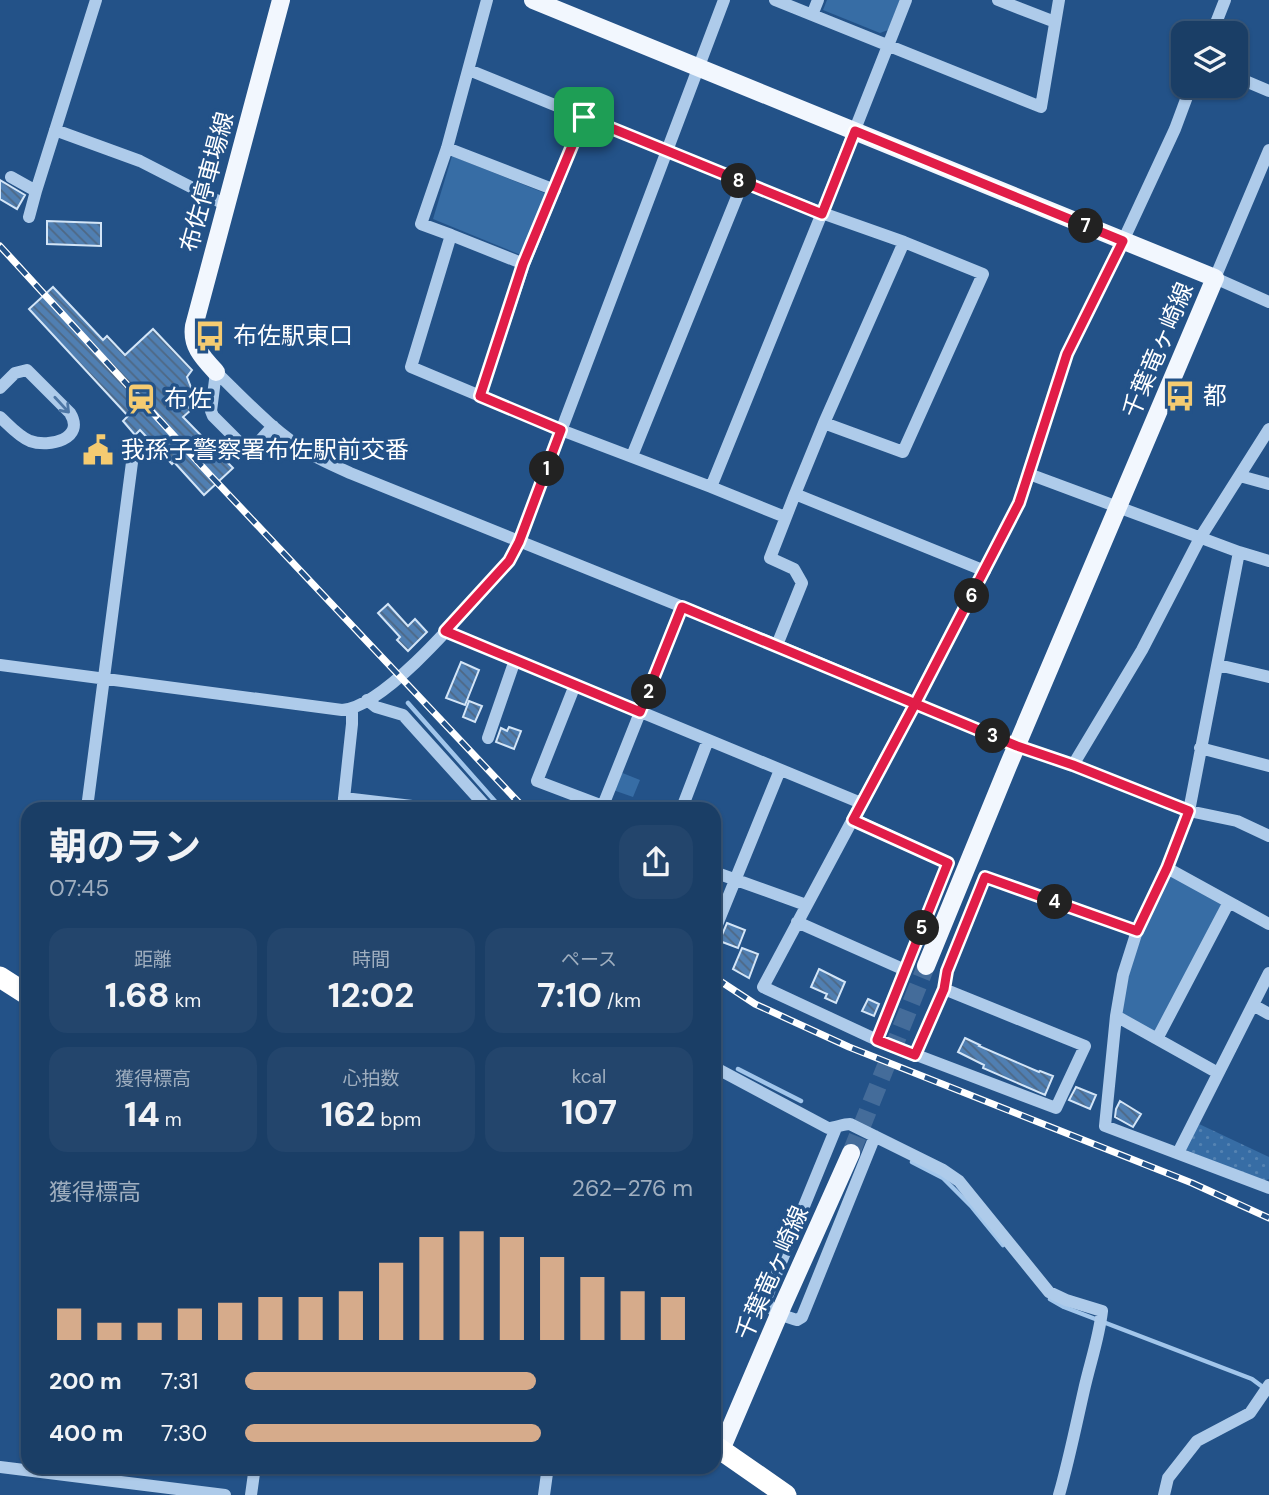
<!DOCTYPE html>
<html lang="ja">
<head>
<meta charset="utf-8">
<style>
	body { margin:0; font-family:"DM Sans","Noto Sans JP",sans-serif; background:#23456c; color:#f1f3f6; height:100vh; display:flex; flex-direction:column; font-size:26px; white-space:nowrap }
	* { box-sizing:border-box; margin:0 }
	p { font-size:23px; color:#9faebf }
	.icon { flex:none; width:38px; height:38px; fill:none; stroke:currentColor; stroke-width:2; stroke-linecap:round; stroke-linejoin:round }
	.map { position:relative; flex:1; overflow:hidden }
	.panel { position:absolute; left:21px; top:802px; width:700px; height:672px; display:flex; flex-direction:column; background:#1a3e66; border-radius:21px; box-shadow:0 2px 5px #0004,0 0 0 2px #38577a }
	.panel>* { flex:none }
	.tools { position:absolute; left:1171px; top:21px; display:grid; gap:14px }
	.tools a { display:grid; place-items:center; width:77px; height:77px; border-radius:14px; background:#1a3e66; box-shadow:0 2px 5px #0004,0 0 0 2px #38577a; font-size:35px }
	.pin { position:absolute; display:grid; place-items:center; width:60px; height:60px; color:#fff; margin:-30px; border-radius:14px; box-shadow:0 4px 10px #0006 }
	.km { position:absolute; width:35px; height:35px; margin:-18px; border-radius:50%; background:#222; color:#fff; font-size:19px; line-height:35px; text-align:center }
	.round { display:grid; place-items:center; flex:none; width:74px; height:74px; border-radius:21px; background:#23456c }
	.overview { display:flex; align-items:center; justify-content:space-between; height:119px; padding:0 28px }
	h1 { font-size:38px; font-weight:700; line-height:52px }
	.metrics { display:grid; grid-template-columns:repeat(3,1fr); gap:10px; height:119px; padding:7px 28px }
	.metrics div { display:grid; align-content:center; border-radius:18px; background:#23456c; text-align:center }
	.metrics b { font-size:35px; font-weight:700 }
	.metrics small { font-size:19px; font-weight:400 }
	.metrics p { font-size:19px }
	.chart { height:196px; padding:14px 28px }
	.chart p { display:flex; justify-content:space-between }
	.chart svg { width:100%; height:126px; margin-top:7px; stroke:#d6ab8b; stroke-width:6 }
	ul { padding:0 28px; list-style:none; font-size:23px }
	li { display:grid; grid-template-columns:112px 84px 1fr; align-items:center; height:52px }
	li i { height:18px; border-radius:9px; background:#d6ab8b }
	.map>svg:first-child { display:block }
	.grass { fill:url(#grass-dots) }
	.park { fill:#376da5 }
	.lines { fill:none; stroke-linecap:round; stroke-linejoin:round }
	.stream { stroke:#a2c6eb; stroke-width:4.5 }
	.building { fill:url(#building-back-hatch); stroke:#d3e5f7; stroke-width:2 }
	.major-tunnel { stroke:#446c9a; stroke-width:18; stroke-dasharray:18 9; stroke-linecap:butt }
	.minor { stroke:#aecbea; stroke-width:12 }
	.major { stroke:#f2f7fe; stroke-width:18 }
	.highway { stroke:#fff; stroke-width:21 }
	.rail-casing { stroke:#fff; stroke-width:7 }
	.rail { stroke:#235288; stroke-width:4.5; stroke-dasharray:13; stroke-linecap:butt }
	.oneway { stroke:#4d76a5 }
	.route-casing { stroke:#fff; stroke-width:14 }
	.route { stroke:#e11d48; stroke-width:9 }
	.labels { text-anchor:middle; stroke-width:7; stroke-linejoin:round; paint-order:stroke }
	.street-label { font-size:24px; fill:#fff; stroke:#235288 }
	.poi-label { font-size:24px; fill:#fff; stroke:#235288; text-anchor:start }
</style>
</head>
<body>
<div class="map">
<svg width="1269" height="1495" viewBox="0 0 1269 1495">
	<defs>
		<pattern id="grass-dots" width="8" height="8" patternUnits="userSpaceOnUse" patternTransform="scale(1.75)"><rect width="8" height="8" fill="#376da5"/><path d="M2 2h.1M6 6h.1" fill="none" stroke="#5583b2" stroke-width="1.8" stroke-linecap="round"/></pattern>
		<pattern id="building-back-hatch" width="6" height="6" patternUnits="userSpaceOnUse" patternTransform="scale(1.75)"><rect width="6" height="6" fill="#507fb2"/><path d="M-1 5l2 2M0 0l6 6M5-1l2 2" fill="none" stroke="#4e6884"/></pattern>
	</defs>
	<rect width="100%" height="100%" fill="#235288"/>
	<path class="grass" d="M1199,1124l70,33v22l-8,3 -77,-33z"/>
	<path class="park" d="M827,0h73l-12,30 -8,3 -57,-23z
		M452,156l95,38 -26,61 -88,-36z
		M620,772l20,8 -7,17 -20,-7z
		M1167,868l62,34 -72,137 -41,-23 7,-41z"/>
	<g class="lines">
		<path class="stream" d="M408,703l93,105
			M714,1041l3,9
			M738,1069l63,32
			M912,1162l31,16 29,29 31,38
			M1050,1299l14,8 188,72 12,9"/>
	</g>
	<path class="building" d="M0,180l25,15 -8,14 -17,-10z
		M47,221l54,2v23l-54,-2z
		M53,287l50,53 4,-4 18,19 28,-26 39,41 -5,7 5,13 -11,9 10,11 -8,7 50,51 -29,27 -30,-33 -2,2 -32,-34 -5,5 -12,-14 5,-5 -99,-107z
		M388,604l20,22 7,-7 12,13 -19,19 -11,-11 3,-3 -22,-24z
		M461,662l18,8 -14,35 -19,-7z
		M469,701l13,5 -7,16 -12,-5z
		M509,727l12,4 -7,18 -18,-7 5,-14 6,3z
		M727,923l18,7 -7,18 -21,-8 5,-5z
		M742,948l16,6 -9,24 -16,-9z
		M819,969l26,13 -9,21 -11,-5 2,-4 -16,-7z
		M868,999l11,5 -5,12 -12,-5z
		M965,1038l15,7 -1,1 60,26 1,-1 13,5 -8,19 -62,-27 1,-3 -26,-13z
		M1076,1087l20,8 -6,14 -21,-9z
		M1120,1101l21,13 -8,13 -18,-10 1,-8z"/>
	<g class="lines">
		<path class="major-tunnel" d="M851,1153l75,-187"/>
		<path class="minor" d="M487,0l-40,148 -26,76 30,11 -40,132 150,63 150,57 111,-274 84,-213
			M775,0l266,107 18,-107
			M998,0l57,22
			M812,15l6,-15
			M1212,33l13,-33
			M1236,77l33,14
			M584,117l159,65 79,31 82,29 79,32 -80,178 -79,-29
			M55,130l85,31 86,44
			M447,148l108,42
			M1269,150l-54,128 54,24
			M11,177l25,14 -7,26
			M36,191l60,-191
			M451,235l73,29 60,-147 -115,-47
			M216,372c29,28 59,61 95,82 12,7 26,13 39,19l427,172 240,101 56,19 116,46 48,10 32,15
			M216,372l-5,39 2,5 31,31 11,-1 18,-20
			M0,388l15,-15 12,-3 43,43c16,26 -21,35 -40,28 -12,-5 -21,-16 -30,-24
			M480,396l44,-132
			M632,456l111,-274
			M1029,474l210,78 -50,259 -22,57 -30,63 -14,44 -7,41 -11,110 164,62
			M1240,476l29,8
			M711,487l74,30
			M795,494l29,-71 80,-181
			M1239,552l30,9
			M445,631l416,172
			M777,645l25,-62 -8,-14 -24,-11 25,-64 190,77
			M0,665l342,45c46,-3 134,-113 167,-149l10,-19 205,-542
			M1218,665l51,12
			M575,685l-38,96 66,25
			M367,700l9,7 27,8 84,93
			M488,738l27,-78
			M1200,748l69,18
			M1073,765l69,-115 58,-112 69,-109
			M344,798l85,10
			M87,808l47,-361
			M343,808l9,-84v-15
			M602,808l80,-201
			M682,808l26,-68
			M853,819l95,44 -71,177
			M1167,868l102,56
			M714,872l92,33
			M797,922l108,48
			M714,932l66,-162
			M944,989l141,57 -29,62 -179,-68 -114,-53 152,-284 104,-200 48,-149 56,-113 52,-112 16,-43
			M1253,1005l16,9
			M1116,1016l102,57
			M1157,1039l72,-137
			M915,1055l29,-66 3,-18 38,-94 152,54
			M714,1067l114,61c8,0 14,-4 22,-4l93,46 16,11 90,111 17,8 36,11c-3,27 -12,52 -18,79 -8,35 -15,70 -25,105
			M836,1128l-70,171c5,15 16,16 31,21l5,-3 73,-181
			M1178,1153l91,-180
			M0,1467l225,28
			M251,1495l4,-29
			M544,1495l4,-29
			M1164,1495l4,-17 29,-37 53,-28 19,-28"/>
		<path class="major" d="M533,0l682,278 -207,488 -82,200
			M216,372c-13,-14 -25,-26 -22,-46l87,-326
			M721,1450l62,-145 68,-152"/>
		<path class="highway" d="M0,977l28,18
			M714,1445l72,50"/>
		<g class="rail-casing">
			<path id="rail" d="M0,246l210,229 314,333
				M714,977l41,27 94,43 343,136 77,35"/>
		</g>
		<use href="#rail" class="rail"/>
	</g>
	<defs><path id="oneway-shaft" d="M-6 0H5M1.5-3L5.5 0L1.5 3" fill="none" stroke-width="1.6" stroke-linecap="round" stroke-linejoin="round" transform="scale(1.75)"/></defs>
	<use class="oneway" href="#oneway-shaft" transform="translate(62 405) rotate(47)"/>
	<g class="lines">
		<g class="route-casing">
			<path id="route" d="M584,117l-61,147 -43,132 81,34 -42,112 -10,19 -64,70 195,81 42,-105 335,139 56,19 116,46 -22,57 -30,63 -152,-54 -38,94 -3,18 -29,66 -38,-15 71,-177 -95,-43 62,-116 104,-201 48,-149 56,-113 -268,-110 -33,83 -238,-97"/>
		</g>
		<use href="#route" class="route"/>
	</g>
	<defs>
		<g id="bus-bare" transform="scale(2.415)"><path d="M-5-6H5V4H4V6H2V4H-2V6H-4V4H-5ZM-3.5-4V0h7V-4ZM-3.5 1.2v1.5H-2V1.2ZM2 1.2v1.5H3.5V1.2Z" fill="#f5cb71" stroke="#235288" stroke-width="2.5" paint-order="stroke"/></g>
		<g id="station-bare" transform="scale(2.415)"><path d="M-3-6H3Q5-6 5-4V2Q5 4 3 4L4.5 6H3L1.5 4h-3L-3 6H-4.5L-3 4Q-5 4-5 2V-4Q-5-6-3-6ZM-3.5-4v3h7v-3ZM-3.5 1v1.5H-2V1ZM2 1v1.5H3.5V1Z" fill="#f5cb71" stroke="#235288" stroke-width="2.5" paint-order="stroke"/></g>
		<g id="civic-bare" transform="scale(2.415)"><path d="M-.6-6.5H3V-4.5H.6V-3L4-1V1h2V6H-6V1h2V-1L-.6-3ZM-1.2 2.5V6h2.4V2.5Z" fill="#f5cb71" stroke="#235288" stroke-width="2.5" paint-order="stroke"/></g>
	</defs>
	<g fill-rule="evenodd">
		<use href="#bus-bare" x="210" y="336"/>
		<use href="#bus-bare" x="1180" y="396"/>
		<use href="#station-bare" x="141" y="399"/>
		<use href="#civic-bare" x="98" y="450"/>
	</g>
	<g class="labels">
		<g class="street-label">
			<text transform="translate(207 182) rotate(-75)" y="8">布佐停車場線</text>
			<text transform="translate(1158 350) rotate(-67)" y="8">千葉竜ヶ崎線</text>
			<text transform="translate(772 1273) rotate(-66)" y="8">千葉竜ヶ崎線</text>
		</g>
		<g class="poi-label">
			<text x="233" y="344">布佐駅東口</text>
			<text x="1203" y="404">都</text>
			<text x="164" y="407">布佐</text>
			<text x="121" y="458">我孫子警察署布佐駅前交番</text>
		</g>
	</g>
</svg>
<div class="tools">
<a><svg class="icon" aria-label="layers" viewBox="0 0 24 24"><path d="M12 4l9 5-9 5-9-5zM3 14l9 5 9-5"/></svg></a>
</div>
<div class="pin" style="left:584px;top:117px;background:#1e9e55"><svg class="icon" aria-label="arrive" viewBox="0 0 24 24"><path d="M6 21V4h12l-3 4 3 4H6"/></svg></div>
<b class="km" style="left:547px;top:469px">1</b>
<b class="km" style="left:649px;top:692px">2</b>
<b class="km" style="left:993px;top:736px">3</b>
<b class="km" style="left:1055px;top:902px">4</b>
<b class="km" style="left:922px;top:928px">5</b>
<b class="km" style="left:972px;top:596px">6</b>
<b class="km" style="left:1086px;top:226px">7</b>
<b class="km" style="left:739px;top:181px">8</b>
<section class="panel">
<div class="overview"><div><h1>朝のラン</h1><p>07:45</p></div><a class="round"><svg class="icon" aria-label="share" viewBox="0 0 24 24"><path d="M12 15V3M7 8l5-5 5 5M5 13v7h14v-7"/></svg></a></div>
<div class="metrics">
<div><p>距離</p><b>1.68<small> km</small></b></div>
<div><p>時間</p><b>12:02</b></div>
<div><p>ペース</p><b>7:10<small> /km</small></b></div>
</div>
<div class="metrics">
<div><p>獲得標高</p><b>14<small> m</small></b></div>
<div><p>心拍数</p><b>162<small> bpm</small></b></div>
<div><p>kcal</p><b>107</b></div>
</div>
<div class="chart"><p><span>獲得標高</span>262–276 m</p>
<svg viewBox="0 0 160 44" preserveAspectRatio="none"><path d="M5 44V33M15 44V38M25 44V38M35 44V33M45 44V31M55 44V29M65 44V29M75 44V27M85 44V17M95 44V8M105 44V6M115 44V8M125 44V15M135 44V22M145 44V27M155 44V29"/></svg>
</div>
<ul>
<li><b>200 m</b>7:31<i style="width:65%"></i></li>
<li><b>400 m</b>7:30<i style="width:66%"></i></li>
</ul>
</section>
</div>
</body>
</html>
